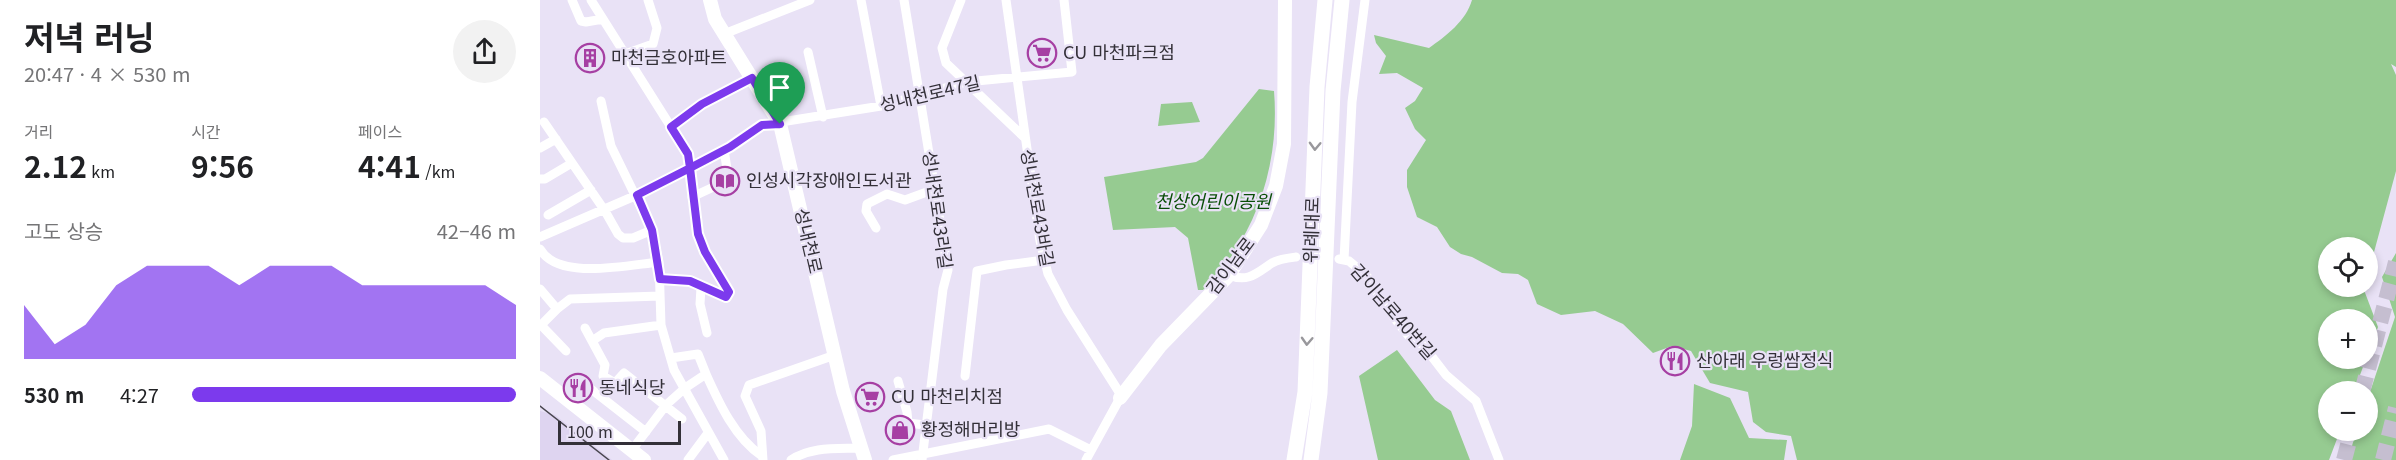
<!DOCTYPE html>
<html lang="ko">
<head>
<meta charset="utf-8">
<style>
	body { margin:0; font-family:Georgia,"Noto Sans KR",serif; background:#f2f2f2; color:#202124; height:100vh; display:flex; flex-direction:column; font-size:22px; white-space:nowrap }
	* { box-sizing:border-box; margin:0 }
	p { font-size:20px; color:#757577 }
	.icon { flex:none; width:33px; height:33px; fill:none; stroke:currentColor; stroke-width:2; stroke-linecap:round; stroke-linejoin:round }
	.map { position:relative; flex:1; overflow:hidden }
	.side { display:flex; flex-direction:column; background:#fff; width:540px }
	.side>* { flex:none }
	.fabs { position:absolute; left:1778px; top:237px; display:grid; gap:12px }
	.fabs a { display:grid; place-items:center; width:60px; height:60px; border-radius:50%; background:#fff; box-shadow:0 3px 9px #0003; font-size:30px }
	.scale { position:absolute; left:18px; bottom:15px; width:123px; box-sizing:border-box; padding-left:6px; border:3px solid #333038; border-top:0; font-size:16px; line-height:21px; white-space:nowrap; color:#333038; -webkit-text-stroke:4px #e9e2f6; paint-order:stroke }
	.pin { position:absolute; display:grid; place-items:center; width:51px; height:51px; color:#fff; margin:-62px -26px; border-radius:50% 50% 50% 0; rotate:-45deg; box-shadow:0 0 6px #0007 }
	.pin .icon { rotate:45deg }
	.round { display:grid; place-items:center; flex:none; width:63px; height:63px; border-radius:32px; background:#f2f2f2 }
	.overview { display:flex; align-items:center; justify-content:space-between; height:102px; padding:0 24px }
	h1 { font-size:33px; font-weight:700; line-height:45px }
	.figures { display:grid; grid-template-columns:repeat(3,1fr); gap:9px; height:102px; padding:6px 24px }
	.figures div { display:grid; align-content:center }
	.figures b { font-size:30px; font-weight:700 }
	.figures small { font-size:16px; font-weight:400 }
	.figures p { font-size:16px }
	.chart { height:168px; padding:12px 24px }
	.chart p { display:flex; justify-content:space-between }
	.chart svg { width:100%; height:108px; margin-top:6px; fill:#7c3aed; opacity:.7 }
	ul { padding:0 24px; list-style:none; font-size:20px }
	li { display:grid; grid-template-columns:96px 72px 1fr; align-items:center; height:45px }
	li i { height:15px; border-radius:8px; background:#7c3aed }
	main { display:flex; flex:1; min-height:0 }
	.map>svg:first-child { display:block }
	.built { fill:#ded4f0 }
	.green { fill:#96cb91 }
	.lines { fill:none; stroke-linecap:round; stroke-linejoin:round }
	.highway-tunnel { stroke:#c5bed0; stroke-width:16; stroke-dasharray:16 8; stroke-linecap:butt }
	.street { stroke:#fff; stroke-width:9 }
	.secondary { stroke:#fff; stroke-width:14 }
	.primary { stroke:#fff; stroke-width:15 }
	.tram { stroke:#48454e; stroke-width:1.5 }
	.oneway { stroke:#99989c }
	.route-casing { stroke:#fff; stroke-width:12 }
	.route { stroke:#7c3aed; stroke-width:8 }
	.labels { text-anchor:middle; stroke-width:4.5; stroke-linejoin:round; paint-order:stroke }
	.poi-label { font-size:18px; fill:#333038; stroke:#e9e2f6; text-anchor:start }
	.street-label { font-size:18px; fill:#333038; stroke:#e9e2f6 }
	.park-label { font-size:18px; font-style:italic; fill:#094e07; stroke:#e9e2f6 }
</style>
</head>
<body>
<main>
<section class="side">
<div class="overview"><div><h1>저녁 러닝</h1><p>20:47 · 4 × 530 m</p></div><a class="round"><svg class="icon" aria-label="share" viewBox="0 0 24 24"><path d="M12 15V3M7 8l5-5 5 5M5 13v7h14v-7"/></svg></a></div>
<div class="figures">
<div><p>거리</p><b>2.12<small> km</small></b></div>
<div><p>시간</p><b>9:56</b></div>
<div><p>페이스</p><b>4:41<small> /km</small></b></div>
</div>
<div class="chart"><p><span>고도 상승</span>42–46 m</p>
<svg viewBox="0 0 160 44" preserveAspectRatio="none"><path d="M0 44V22L10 38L20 30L30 14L40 6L50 6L60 6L70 14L80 6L90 6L100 6L110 14L120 14L130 14L140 14L150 14L160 22V44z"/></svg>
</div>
<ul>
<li><b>530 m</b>4:27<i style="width:100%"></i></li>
</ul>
</section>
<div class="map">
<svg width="1856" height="460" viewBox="0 0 1856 460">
	<rect width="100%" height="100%" fill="#e9e2f6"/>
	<path class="built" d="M0,411l15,4 57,45h-72z"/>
	<path class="green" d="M932,0h924v67l-5,-3 5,11v96l-29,107v-30h-39v38l37,1 -1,3 14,37 -11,30v-37h-39v38l38,1 -12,32 -26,1v38l12,1 -11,29h-532l-6,-24 -25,-4 -13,-10 -5,-30 -38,-9 -19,-32 -19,-5 -19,7 -30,-29 -28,-13 -34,4 -24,-11 -9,-24 -10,-6 -16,-1 -30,-16 -11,-3 -11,-7 -13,-20 -20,-10 -10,-30v-17l19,-30 -11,-11 -10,-21 10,-7 8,-13 -26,-15 -18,1 7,-18 -10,-13 -2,-8 55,13c17,-12 37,-27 43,-48z
		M719,89l15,2c6,74 -18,147 -71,199h-5l-10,-52 -13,-11 -62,3 -9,-53 92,-15 7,-4z
		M652,102l8,20 -42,4 3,-22z
		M1856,253v207h-49l10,-29 10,-1v-29l28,-84 -13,-40z
		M857,350l38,50 16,11 19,49h-92l-19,-84z
		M1154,384l36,14 19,40 38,2 -3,20h-104l12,-34z"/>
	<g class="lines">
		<path class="highway-tunnel" d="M1822,392l34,-130
			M1804,460l8,-30
			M1843,460l13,-52"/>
		<path class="street" d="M32,0l9,21 5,1 17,-3
			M51,0l97,154 10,80 7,18 24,40 -3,5 -36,-16 -30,-2
			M321,0l20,106
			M364,0l44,270 -5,19 -21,171
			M421,0l-19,48 4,15 79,75
			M466,0l34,241 8,33 19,36 52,82 1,6 -34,62
			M184,34l86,-34
			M268,52l15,65
			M85,54l28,-10 4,-16 -9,-28
			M61,101l10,45 41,84 7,32 2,63 13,45 50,90
			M4,122l61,89 13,23 5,4h10l19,-8
			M131,127l31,-23 50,-26
			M0,148l16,-9
			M0,179h5l27,-16
			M152,197l28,-13 8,-9 -4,-25
			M8,215l43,-25
			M336,228l-10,-17 1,-7 20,-10 18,6 30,-11
			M0,237l97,-42 93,-48 32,-22 119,-19 85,-24 106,-10 -8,-72
			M0,249c18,32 88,16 119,13
			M799,259l10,2 18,15 19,32 25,31 12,6 23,30 30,26 23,59
			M804,260l8,-158 13,-102
			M689,275c19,8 28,-2 43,-12 7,-4 16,-5 24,-6
			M161,288l-1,16 7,29
			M0,289l17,20
			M1,325l25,26
			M0,326l17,-17 13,-10 90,-3
			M45,328l20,37 -2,11 12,7 9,-10 58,46
			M52,341l12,-8 57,-8
			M131,358l27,-4 8,20
			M425,376l12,-105 29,-6 38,-5
			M358,381l9,31 1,11 17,2
			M51,389l55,43
			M92,450l34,-45 19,-17 21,-14c13,29 29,64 56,82
			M148,460l20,-27
			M223,460l-2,-29 -16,-35 4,-11 86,-30
			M251,460c21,-14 46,-11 71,-12
			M353,460l156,-31 42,21"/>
		<path class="secondary" d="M170,0l5,19 65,105 63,267 22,69
			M0,378l104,82
			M580,398l41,-53 68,-70 32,-50 15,-39 8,-42 1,-144"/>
		<path class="primary" d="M754,460l11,-68 12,-305 8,-87
			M771,460l9,-67 13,-302 9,-91"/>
		<path class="tram" d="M0,406l69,54"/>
	</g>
	<defs><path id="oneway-chevron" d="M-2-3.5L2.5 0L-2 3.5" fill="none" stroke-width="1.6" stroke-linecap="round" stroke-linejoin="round" transform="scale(1.5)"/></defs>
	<g class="oneway">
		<use href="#oneway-chevron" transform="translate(775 146) rotate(92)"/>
		<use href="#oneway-chevron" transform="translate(767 341) rotate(93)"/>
	</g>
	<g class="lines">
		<g class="route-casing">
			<path id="route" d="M240,124l-18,1 -32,22 -40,21 8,66 7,18 24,40 -3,5 -36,-16 -30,-2 -8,-49 -15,-35 53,-27 -2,-14 -17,-27 31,-23 50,-26 28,46"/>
		</g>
		<use href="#route" class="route"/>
	</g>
	<defs>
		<g id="supermarket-ring" transform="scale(1.5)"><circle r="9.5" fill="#e9e2f6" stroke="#a63fa3" stroke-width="1.5"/><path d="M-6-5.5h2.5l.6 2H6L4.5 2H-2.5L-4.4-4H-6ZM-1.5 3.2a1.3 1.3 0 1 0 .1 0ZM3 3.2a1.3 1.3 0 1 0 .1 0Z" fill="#a63fa3"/></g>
		<g id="building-ring" transform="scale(1.5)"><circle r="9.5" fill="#e9e2f6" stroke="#a63fa3" stroke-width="1.5"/><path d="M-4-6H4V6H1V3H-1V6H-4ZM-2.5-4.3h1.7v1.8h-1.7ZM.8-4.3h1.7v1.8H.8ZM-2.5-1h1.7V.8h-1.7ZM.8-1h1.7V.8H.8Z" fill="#a63fa3"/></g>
		<g id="library-ring" transform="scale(1.5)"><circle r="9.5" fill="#e9e2f6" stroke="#a63fa3" stroke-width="1.5"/><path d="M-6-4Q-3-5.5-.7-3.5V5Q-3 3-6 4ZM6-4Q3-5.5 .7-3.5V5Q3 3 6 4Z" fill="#a63fa3"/></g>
		<g id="restaurant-ring" transform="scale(1.5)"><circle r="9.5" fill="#e9e2f6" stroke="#a63fa3" stroke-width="1.5"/><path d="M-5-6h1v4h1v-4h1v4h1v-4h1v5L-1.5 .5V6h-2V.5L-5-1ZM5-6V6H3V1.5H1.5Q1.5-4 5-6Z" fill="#a63fa3"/></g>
		<g id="shop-ring" transform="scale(1.5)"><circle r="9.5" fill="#e9e2f6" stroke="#a63fa3" stroke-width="1.5"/><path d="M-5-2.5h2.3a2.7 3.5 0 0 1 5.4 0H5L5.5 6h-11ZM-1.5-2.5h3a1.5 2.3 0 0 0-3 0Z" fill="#a63fa3"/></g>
	</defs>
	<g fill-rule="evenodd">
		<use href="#supermarket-ring" x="502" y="53"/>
		<use href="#building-ring" x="50" y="58"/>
		<use href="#library-ring" x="185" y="181"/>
		<use href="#restaurant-ring" x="1135" y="361"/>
		<use href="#restaurant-ring" x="38" y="388"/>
		<use href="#supermarket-ring" x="330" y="397"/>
		<use href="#shop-ring" x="360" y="430"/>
	</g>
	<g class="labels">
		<g class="poi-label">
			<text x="523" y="59">CU 마천파크점</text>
			<text x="71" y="64">마천금호아파트</text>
			<text x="206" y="187">인성시각장애인도서관</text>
			<text x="1156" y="367">산아래 우렁쌈정식</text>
			<text x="59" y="394">동네식당</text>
			<text x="351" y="403">CU 마천리치점</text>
			<text x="381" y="436">황정해머리방</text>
		</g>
		<g class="street-label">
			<text transform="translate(390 94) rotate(-13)" y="6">성내천로47길</text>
			<text transform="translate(497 208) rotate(80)" y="6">성내천로43바길</text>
			<text transform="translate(397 210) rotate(82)" y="6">성내천로43라길</text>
			<text transform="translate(772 230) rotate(-88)" y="6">위례대로</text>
			<text transform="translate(268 241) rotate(77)" y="6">성내천로</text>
			<text transform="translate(691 266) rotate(-53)" y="6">감이남로</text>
			<text transform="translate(853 312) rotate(49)" y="6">감이남로40번길</text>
		</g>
		<g class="park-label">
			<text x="673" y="208">천상어린이공원</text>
		</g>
	</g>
</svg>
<div class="fabs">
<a><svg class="icon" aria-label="locate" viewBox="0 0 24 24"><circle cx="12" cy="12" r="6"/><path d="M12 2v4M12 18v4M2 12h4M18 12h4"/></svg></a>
<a>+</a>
<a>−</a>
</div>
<div class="scale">100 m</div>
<div class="pin" style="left:240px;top:124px;background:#1e9e55"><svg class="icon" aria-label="arrive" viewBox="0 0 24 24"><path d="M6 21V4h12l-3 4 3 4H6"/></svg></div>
</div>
</main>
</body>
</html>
